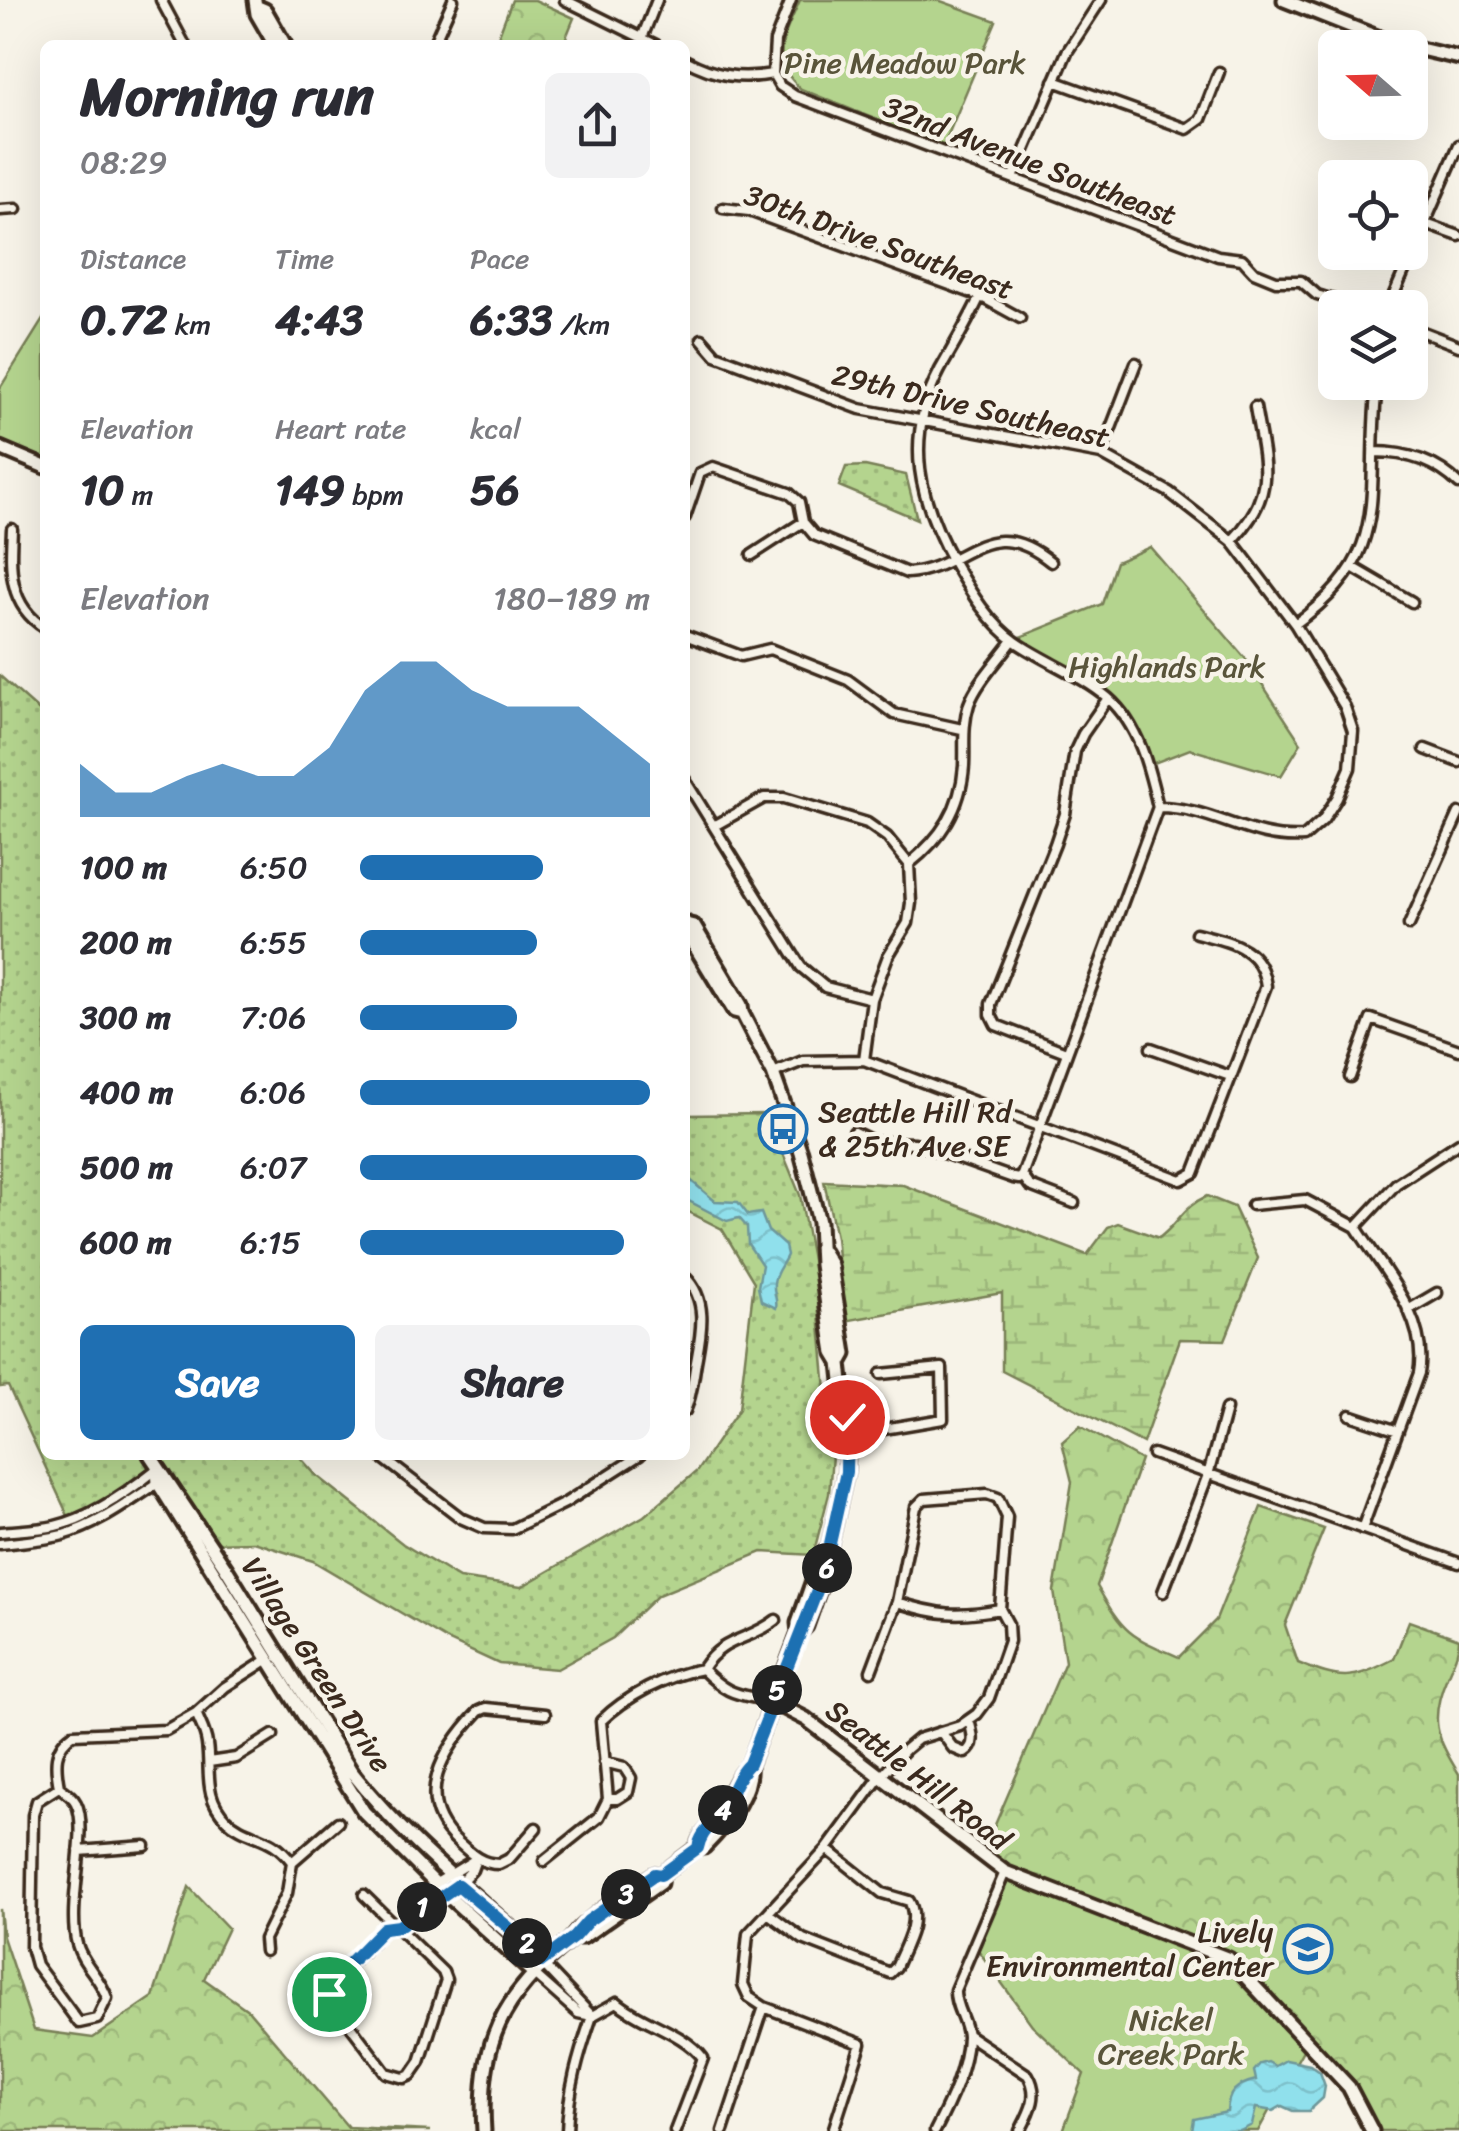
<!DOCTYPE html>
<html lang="en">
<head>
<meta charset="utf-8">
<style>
	body { margin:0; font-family:Sriracha,sans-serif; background:#f2f2f3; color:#2b2b33; height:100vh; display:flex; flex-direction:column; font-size:38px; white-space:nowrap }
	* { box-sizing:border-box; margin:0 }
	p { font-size:32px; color:#7c7c81 }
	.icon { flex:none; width:55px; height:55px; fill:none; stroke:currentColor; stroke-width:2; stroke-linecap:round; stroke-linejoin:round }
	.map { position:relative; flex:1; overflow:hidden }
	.sheet { position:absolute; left:40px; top:40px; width:650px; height:1420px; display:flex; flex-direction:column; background:#fff; border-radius:15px; box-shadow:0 10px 40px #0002 }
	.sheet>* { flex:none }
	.needle { width:65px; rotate:290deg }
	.tools { position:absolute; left:1318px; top:30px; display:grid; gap:20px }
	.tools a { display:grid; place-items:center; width:110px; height:110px; border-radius:15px; background:#fff; box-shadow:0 10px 40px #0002; font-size:50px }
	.pin { position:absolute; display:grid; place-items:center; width:85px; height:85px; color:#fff; margin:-42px; border:5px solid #fff; border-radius:50%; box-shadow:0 2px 10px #0007 }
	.km { position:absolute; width:50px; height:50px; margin:-25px; border-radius:50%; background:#222; color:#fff; font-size:28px; line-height:50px; text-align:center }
	.round { display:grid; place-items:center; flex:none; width:105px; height:105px; border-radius:15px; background:#f2f2f3 }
	.headline { display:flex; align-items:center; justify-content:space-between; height:170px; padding:0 40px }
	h1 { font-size:55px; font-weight:700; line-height:75px }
	.figures { display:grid; grid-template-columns:repeat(3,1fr); gap:15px; height:170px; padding:10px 40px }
	.figures div { display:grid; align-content:center }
	.figures b { font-size:42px; font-weight:700 }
	.figures small { font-size:28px; font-weight:400 }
	.figures p { font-size:28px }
	.chart { height:280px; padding:20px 40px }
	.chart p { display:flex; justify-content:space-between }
	.chart svg { width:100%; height:180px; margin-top:10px; fill:#1f6fb2; opacity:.7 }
	.action { display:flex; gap:20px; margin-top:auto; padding:20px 40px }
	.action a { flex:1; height:115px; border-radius:15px; background:#1f6fb2; color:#fff; font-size:40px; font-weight:700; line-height:115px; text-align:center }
	.action a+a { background:#f2f2f3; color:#2b2b33 }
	ul { padding:0 40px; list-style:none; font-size:32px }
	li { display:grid; grid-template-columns:160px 120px 1fr; align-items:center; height:75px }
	li i { height:25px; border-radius:12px; background:#1f6fb2 }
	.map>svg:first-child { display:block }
	.grass { fill:url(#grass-dots); stroke:#787f56; stroke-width:2.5 }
	.forest { fill:url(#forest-crowns); stroke:#787f56; stroke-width:2.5 }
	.wetland { fill:url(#wetland-marsh); stroke:#787f56; stroke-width:2.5 }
	.park { fill:#b4d48e; stroke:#787f56; stroke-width:2.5 }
	.water { fill:url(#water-waves); stroke:#6e979a; stroke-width:2.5 }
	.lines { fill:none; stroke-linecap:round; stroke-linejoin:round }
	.street-casing { stroke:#3b2a1e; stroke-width:15 }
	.secondary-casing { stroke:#3b2a1e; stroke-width:19 }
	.street { stroke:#f7f3e8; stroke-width:8 }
	.secondary { stroke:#f7f3e8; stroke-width:11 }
	.route-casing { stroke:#fff; stroke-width:20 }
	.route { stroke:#1f6fb2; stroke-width:12 }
	.labels { text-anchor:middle; stroke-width:9; stroke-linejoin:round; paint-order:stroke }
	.park-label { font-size:30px; fill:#59543a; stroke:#f7f3e8 }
	.street-label { font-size:30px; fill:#3b2a1e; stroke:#f7f3e8 }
	.poi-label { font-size:30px; fill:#3b2a1e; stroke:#f7f3e8; text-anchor:start }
</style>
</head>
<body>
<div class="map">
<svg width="1459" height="2131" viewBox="0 0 1459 2131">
	<defs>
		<pattern id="grass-dots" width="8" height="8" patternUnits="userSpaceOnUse" patternTransform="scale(2.5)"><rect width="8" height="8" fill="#b4d48e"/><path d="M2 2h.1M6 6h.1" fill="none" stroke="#9cb67a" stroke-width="1.8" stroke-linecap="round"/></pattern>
		<pattern id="forest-crowns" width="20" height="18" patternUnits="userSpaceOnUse" patternTransform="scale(2.5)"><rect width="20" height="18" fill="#b4d48e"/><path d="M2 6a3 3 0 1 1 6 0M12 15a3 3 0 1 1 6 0" fill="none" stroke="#9cb67a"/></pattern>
		<pattern id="wetland-marsh" width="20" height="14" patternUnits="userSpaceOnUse" patternTransform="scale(2.5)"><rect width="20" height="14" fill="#b4d48e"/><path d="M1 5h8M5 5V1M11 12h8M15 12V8" fill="none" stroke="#9cb67a"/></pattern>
		<pattern id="water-waves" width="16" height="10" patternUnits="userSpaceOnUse" patternTransform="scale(2.5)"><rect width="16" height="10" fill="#90e0ec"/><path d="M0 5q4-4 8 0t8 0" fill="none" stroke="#7dc0ca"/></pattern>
	</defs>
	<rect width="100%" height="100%" fill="#f7f3e8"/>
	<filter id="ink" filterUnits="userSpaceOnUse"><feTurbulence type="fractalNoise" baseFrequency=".01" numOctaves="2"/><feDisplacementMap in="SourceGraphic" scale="20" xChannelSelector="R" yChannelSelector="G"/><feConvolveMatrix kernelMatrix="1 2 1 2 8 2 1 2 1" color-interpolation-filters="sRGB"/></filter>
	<g filter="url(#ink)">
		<path class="grass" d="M865,466l41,9 11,44 -78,-33 7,-19z
			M0,676l45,40v739h253l17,19 88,70 56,34 62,9 123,-71 53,-45 42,-62 15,-127 -32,-53 -37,-19v-95l82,-1 33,81 16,86 16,174 -3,39 -16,61 -51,-3 -104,43 -45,43 -56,31 -58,-5 -52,-24 -134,-79 -59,-19 -45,1 -52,-74 -18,14 -69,37 -62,-134 -8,1z"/>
		<path class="forest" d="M512,0h23l39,18 -11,27h-68z
			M1080,1426l61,34 -44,126c27,48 32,50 82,71l37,-37 45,-113 63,22 -39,96 13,38c44,18 53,18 96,-4l15,-38 50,18c0,14 -7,25 -12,38 -18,42 -11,60 12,97v357h-87l-23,-44 -41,-46 -303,-169 -23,-17 83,-193 -11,-71 18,-109 -10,-40z
			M189,1887l39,41 -24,51 45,32 99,116 82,4h-430v-222l3,28 31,93 59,8 60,-41z"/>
		<path class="wetland" d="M824,1181l79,4 184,70 21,-28 10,-4 41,15c21,-16 23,-31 48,-42l27,11 24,51 -33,82 -45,-1 -37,104 -141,-72v-78l-158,28 -8,-84z"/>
		<path class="park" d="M800,0h138l58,21 -53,126 -142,-58c-34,-30 -16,-54 -1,-89z
			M45,316v151l-45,-19v-60z
			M1150,547l95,111 56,85 -20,33 -91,-27 -41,16 -17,-37 -24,-30 -95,-58 89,-36 14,-42z
			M1005,1872l224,87 79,82 -50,90h-195l21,-57 -52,-49 -59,-82z"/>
		<path class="water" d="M688,1178l27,23 23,1 10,13 13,-2 7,18 17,15 2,9c-4,10 -13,18 -13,29 -1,10 4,15 2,24l-15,-7 -3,-14 4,-22 -14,-21 -1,-17 -8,-9 -12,3 -42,-22v-19z
			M1286,2060l24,5 10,7 5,14 -2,12 -14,13h-16l-11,-5 -9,5 -17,-3 -4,17 -12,6h-48l2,-12 33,-7c1,-20 8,-27 29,-32l-2,-9 6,-7 8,-2 7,4z"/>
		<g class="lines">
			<g class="street-casing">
				<path id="street" d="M161,0l24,45
					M565,0l91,45
					M642,38l15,-38
					M433,45l20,-45
					M685,60c30,16 54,20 88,14
					M773,74l7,12 15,10 423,160 24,3 12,13 22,9h25l16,14 42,13
					M773,74l2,-33 16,-41
					M1054,81l133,48 14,-10 18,-47
					M1013,178l54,-126 34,-52
					M723,208l26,3 231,85 40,22
					M0,210l16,-1
					M1423,223l36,13
					M1388,308l71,-163
					M1410,327l49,19
					M702,339l14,16 144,54 241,45 68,38 63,49 63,83 50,83 8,24 -3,37 -13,30 -14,22 -19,17c-56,4 -91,-30 -146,-30
					M1374,452c32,0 62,9 85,32
					M1101,454l35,-91
					M685,517l15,-44 13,-6 76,26 10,9 4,20 11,13 93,38c58,-3 81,-63 144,-11
					M12,529c-2,39 -4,76 33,99
					M1232,541c45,-47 33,-76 23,-134
					M752,555l51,-33
					M1354,568l58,34
					M1295,624c98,-70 71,-126 81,-229
					M685,635l56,21 29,-7 78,31 46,34 68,15
					M1425,749l34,13
					M685,780l116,187 24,20 47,12
					M714,826l50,-28h20l83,25 20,14 22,27
					M909,864c32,-26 52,-55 55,-98 1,-22 -2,-40 5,-62 8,-22 30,-44 44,-64
					M1409,925l50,-112
					M1151,1048l79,28
					M1066,1052l-70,-27 -5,-10v-11l64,-160 10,-30 10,-63 8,-17 25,-36
					M864,1060l8,-61 16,-43 20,-33 3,-20 -2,-39
					M773,1073l30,-12 61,-1 317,120 13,-7 72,-187c-5,-40 -37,-44 -70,-53
					M1350,1077l21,-58 88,31
					M854,1132l21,10 40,1 98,35 6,1 3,-4 136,-368c-9,-39 -19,-82 -50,-109 -27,-23 -63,-36 -92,-56 -27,-19 -45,-49 -61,-77 -36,-65 -52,-125 -15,-195 14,-25 28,-48 40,-74
					M1022,1175l8,11 44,17
					M1252,1205l53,-5 51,27
					M685,1277c24,23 16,57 11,85 -3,17 -4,33 -11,49
					M1408,1310l29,-17
					M1350,1415l48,16
					M848,1435l95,-16 -1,-51 -61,6
					M1153,1454l306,109
					M379,1455l82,63 23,10 28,1 53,-26 75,-48
					M1362,1529l57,-156c10,-54 -36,-103 -63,-146l40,-43 63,-41
					M0,1532c18,-2 37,-2 55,-6 36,-8 73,-34 102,-57
					M0,1544c20,-2 43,-4 63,-9 36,-10 67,-34 98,-54
					M1163,1592l45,-117 18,-66
					M897,1602c40,13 62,15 103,7
					M702,1669c21,-33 46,-27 74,-49
					M702,1669c28,28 34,24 71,33
					M196,1713c4,10 10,20 11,31 4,28 -4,52 19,75 22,21 44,13 66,43l-5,31 -23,46 1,12
					M941,1732l12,16 12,5c12,-8 7,-21 4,-33
					M209,1762l27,-4 37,-23
					M604,1762l20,5 7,11 -3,14 -11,7h-9
					M59,1787c6,4 14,10 17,16 14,26 -10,102 1,141 5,20 24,34 30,54l-10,21 -18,4 -43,-58 -5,-18 2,-132 4,-14 22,-14c-4,-21 -6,-40 14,-53l93,-4 30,-17 29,-26 42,-27
					M536,1828l-27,31 -10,5c-18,0 -28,-10 -41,-22 -47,-43 -15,-93 21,-131l7,-3 59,6
					M79,1851l66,-5
					M544,1861l55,-44 9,-18 -7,-78c24,-24 66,-46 101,-52
					M292,1862l46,-40
					M364,1895l79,77 3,8 -26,82 -9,13 -7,3 -18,-5 -55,-73 -2,-13 55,-58 15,-3 59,-41 14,-15 4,-11
					M418,1909l9,-20 49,-30
					M769,1914l34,25 87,34 6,-6c8,-20 25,-46 13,-66l-27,-8 -55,-44
					M541,1962l51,54
					M533,1973l45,40 14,3 25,-14c26,22 65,29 86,56l-28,73
					M764,2007l97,37 -28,87
					M968,2035l60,40c12,20 2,37 -8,56
					M567,2131c1,-40 12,-77 25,-115
					M723,2131l41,-124 -15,-10 -6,-13 5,-50 79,-85 52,-71 27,-29 12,-10 42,-13 17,-12 12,-16 20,-57 -1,-17 -8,-15 7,-92 -9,-19 -11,-4 -63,5 -8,8 -19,95 -26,69
					M935,2131c14,-27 31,-62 32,-94 0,-16 -13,-30 -12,-47l50,-118"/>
			</g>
			<g class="secondary-casing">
				<path id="secondary" d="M255,0l2,14 18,31
					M1284,0l106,42 69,16
					M258,7l7,3 20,35
					M0,448l45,19
					M685,922l1,10 48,79 8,2
					M823,1252l8,13 14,89 -5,9
					M150,1455l75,112 126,204c53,68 118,119 181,176l9,15
					M157,1469l1,14 206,329 81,81 87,79
					M799,1633l-1,-10 24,-68 7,-7
					M773,1702l33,17 199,153 224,87 120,128 23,44
					M698,1847c1,-11 10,-17 17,-26 13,-17 18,-43 34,-56
					M574,1937h9l77,-54 1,-8
					M484,2131c-6,-88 18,-135 85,-190 6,-6 9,-12 16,-17 21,-18 46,-34 70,-50l6,1 37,-28h6c20,-20 48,-53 45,-82l50,-132 7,-7 24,-68 -1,-10 17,-76 2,-37 -8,-72 -6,-10 -13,-88 -2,-43 -18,-70 -28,-79 -31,-60 -1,-8 -47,-79 -8,-2"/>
			</g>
			<use href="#street" class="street"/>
			<use href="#secondary" class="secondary"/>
		</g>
	</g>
	<g class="lines" filter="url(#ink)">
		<g class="route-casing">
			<path id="route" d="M329,1994l2,-12 53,-54 15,-2 59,-41 74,62 9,15 33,-25 14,-16 67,-47 6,1 37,-27c2,-14 14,-23 22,-34 11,-16 15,-37 29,-50l81,-206 -1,-10 17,-76 1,-55"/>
		</g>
		<use href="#route" class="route"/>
	</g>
	<defs>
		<g id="bus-ring" transform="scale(2.5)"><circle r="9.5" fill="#f7f3e8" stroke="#1f6fb2" stroke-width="1.5"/><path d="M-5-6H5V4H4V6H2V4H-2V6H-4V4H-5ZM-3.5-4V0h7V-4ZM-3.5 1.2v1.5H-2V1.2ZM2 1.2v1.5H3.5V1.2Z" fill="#1f6fb2"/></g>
		<g id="school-ring" transform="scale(2.5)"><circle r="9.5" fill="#f7f3e8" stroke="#1f6fb2" stroke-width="1.5"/><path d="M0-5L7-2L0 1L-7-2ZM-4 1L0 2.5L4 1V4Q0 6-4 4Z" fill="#1f6fb2"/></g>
	</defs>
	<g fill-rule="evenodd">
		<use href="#bus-ring" x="783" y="1129"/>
		<use href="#school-ring" x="1308" y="1949"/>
	</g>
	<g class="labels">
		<g class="park-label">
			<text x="905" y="73">Pine Meadow Park</text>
			<text x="1167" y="677">Highlands Park</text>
			<text x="1171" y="2030">Nickel<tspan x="1171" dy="34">Creek Park</tspan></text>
		</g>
		<g class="street-label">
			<text transform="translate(1030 161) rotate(21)" y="10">32nd Avenue Southeast</text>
			<text transform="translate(879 242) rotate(20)" y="10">30th Drive Southeast</text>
			<text transform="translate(971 406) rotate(13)" y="10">29th Drive Southeast</text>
			<text transform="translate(317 1665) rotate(57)" y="10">Village Green Drive</text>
			<text transform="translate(918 1775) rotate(38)" y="10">Seattle Hill Road</text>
		</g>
		<g class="poi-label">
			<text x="818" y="1122">Seattle Hill Rd<tspan x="818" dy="34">&amp; 25th Ave SE</tspan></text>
			<text x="1273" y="1942" text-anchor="end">Lively<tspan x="1273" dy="34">Environmental Center</tspan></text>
		</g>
	</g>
</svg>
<div class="tools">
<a><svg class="needle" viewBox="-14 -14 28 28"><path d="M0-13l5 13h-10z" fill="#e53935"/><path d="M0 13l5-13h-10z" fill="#7c7c81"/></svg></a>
<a><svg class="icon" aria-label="locate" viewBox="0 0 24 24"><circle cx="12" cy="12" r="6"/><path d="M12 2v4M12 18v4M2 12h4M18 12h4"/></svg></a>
<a><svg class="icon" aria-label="layers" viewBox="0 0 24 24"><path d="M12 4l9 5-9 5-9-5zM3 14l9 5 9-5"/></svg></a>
</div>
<div class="pin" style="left:329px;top:1994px;background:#1e9e55"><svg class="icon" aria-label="arrive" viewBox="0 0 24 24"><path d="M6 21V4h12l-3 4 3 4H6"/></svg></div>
<div class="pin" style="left:847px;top:1417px;background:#d93025"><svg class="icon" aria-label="check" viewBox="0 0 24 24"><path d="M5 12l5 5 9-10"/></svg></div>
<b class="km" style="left:422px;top:1907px">1</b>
<b class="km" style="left:527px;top:1943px">2</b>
<b class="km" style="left:626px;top:1894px">3</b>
<b class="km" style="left:723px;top:1810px">4</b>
<b class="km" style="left:777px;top:1690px">5</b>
<b class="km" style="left:827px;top:1568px">6</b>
<section class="sheet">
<div class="headline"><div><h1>Morning run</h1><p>08:29</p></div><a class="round"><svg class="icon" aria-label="share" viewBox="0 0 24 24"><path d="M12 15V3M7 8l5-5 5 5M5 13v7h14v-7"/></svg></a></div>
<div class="figures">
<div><p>Distance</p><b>0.72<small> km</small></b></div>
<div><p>Time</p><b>4:43</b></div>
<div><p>Pace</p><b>6:33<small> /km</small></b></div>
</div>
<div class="figures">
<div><p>Elevation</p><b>10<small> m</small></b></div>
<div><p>Heart rate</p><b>149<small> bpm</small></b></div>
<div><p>kcal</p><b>56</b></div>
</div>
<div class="chart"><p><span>Elevation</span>180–189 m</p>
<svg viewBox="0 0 160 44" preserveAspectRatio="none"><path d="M0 44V31L10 38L20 38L30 34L40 31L50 34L60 34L70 27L80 13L90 6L100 6L110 13L120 17L130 17L140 17L150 24L160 31V44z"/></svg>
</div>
<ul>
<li><b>100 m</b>6:50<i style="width:63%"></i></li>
<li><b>200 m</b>6:55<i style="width:61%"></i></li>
<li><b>300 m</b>7:06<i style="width:54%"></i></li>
<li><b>400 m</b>6:06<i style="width:100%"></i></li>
<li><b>500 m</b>6:07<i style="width:99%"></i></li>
<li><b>600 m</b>6:15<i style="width:91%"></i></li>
</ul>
<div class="action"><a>Save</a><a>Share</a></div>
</section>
</div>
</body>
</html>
